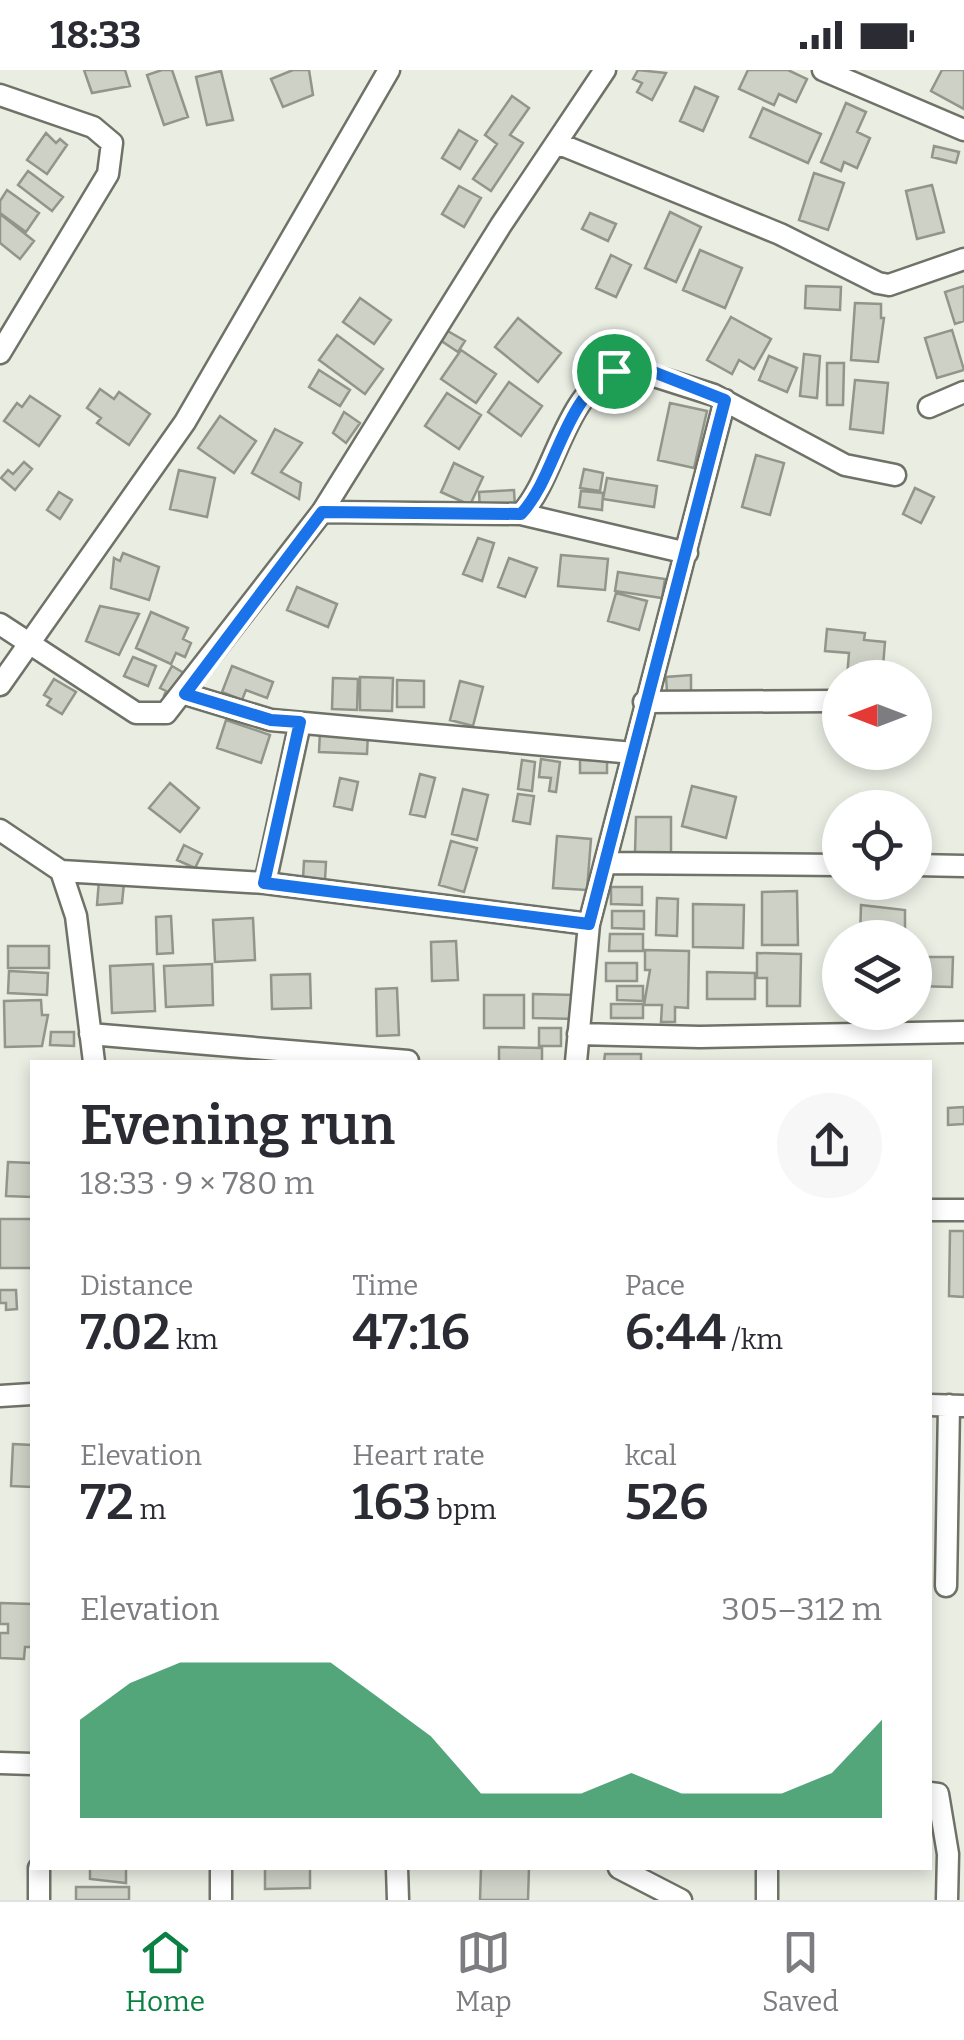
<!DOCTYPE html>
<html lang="en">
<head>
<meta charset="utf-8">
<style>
	body { margin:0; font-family:Bitter,serif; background:#f7f7f7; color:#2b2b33; height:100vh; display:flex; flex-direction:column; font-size:38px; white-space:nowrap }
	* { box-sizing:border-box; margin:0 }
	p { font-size:32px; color:#7c7c81 }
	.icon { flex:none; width:55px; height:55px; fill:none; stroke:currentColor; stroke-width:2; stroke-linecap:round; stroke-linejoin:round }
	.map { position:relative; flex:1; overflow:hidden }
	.drawer { position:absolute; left:30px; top:990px; width:902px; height:810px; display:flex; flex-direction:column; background:#fff; border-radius:0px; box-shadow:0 5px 15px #0003 }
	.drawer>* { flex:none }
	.needle { width:65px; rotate:270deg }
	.controls { position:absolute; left:822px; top:590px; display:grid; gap:20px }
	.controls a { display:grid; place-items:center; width:110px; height:110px; border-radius:50%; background:#fff; box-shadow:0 5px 15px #0003; font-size:50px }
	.pin { position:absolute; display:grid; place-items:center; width:85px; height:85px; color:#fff; margin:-42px; border:5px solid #fff; border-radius:50%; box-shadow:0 2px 10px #0007 }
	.round { display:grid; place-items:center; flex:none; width:105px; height:105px; border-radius:52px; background:#f7f7f7 }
	.overview { display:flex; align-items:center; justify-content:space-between; height:170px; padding:0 50px }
	h1 { font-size:55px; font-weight:600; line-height:75px }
	.metrics { display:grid; grid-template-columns:repeat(3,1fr); gap:15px; height:170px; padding:10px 50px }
	.metrics div { display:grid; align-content:center }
	.metrics b { font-size:50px; font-weight:600 }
	.metrics small { font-size:28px; font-weight:400 }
	.metrics p { font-size:28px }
	.chart { height:280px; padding:20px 50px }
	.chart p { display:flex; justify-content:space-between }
	.chart svg { width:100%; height:180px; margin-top:10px; fill:#0b8043; opacity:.7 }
	.status { display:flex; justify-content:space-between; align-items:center; height:70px; padding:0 50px; background:#fff; direction:ltr }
	.status svg { height:28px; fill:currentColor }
	.dock { display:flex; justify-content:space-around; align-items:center; height:140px; border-top:2px solid #e1e1e2; background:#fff; font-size:28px; color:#7c7c81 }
	.dock a { display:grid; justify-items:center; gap:5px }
	.dock .active { color:#0b8043 }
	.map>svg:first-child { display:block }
	.building { fill:#ced1c6; stroke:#91958a; stroke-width:2.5 }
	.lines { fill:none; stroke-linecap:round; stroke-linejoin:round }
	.minor-casing { stroke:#6e7267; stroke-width:25 }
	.minor { stroke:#fff; stroke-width:20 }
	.route-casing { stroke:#fff; stroke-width:20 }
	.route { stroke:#1a73e8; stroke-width:12 }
</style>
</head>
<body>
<div class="status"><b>18:33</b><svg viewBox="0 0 49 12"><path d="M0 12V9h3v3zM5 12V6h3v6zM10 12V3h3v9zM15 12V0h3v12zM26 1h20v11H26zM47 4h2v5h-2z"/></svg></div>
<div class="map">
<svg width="964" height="1830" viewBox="0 0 964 1830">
	<rect width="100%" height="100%" fill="#e9ede2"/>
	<path class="building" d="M84,0h41l5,16 -38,7z
		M162,0h10l16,47 -24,8 -17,-50z
		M293,0h16l4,25 -30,12 -12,-28z
		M638,0l28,3 -14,27 -15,-8 5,-9 -9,-4z
		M748,0h40l19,9 -11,23 -17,-8 -5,11 -35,-16z
		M942,0h22v39l-33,-18z
		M221,1l12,49 -26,5 -11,-48z
		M695,17l23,10 -15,34 -23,-10z
		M512,26l17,12 -19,27 13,8 -32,48 -18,-12 24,-35 -12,-9z
		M846,33l20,9 -9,20 13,6 -13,30 -13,-6 -3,9 -20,-9z
		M763,38l58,26 -13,29 -58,-26z
		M459,60l18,11 -17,28 -18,-11z
		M46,63l10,10 4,-4 7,6 -20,29 -20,-14z
		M934,76l25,6 -3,11 -24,-6z
		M28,101l35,26 -11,14 -34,-26z
		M814,103l30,10 -16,47 -29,-10z
		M932,115l12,47 -27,7 -11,-48z
		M459,116l22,12 -17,29 -22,-13z
		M7,120l32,23 -13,19 -26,-19v-12z
		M670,142l31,15 -25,55 -31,-14z
		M590,143l26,11 -8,17 -26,-12z
		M0,144l34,27 -14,18 -20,-16z
		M700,180l42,18 -17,40 -42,-18z
		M611,185l20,10 -15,32 -20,-9z
		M806,216l35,1 -1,23 -35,-2z
		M964,216v35l-9,3 -10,-32z
		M360,228l31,22 -17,24 -31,-22z
		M855,233l26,1v14h3l-6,44 -27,-2z
		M731,247l40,22 -17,30 -15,-9 -7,14 -25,-14z
		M518,248l43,35 -23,29 -43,-35z
		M446,260l19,11 -7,11 -18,-12z
		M952,260l12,40 -27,8 -12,-40z
		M337,265l46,34 -18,25 -46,-34z
		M461,280l35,24 -20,29 -35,-24z
		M804,284l16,2 -3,42 -17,-2z
		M769,286l28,12 -10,24 -28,-12z
		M827,293h17l-1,42h-16z
		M319,300l31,20 -10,16 -31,-19z
		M855,310l33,3 -5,50 -33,-4z
		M509,312l33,24 -21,30 -33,-24z
		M100,319l14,10 5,-7 31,22 -21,31 -32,-22 4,-5 -14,-10z
		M447,323l34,22 -22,34 -34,-23z
		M30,326l30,20 -21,30 -35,-25 13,-18 5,4z
		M670,333l37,8 -13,57 -36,-8z
		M344,342l16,11 -14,20 -13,-10z
		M220,346l36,25 -22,32 -36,-25z
		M275,359l27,14 -21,29 20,11 -2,16 -47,-26z
		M756,385l28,8 -14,52 -28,-8z
		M24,392l8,7 -17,21 -14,-12 7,-8 5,4z
		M454,393l29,14 -13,28 -29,-13z
		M584,399l19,4 -3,18 -20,-3z
		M179,400l36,8 -8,39 -37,-8z
		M607,408l50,8 -3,21 -51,-8z
		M915,418l19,9 -13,26 -18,-9z
		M514,420l1,18 -35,2 -1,-18z
		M581,421l22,2 -1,17 -23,-3z
		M59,422l13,8 -12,19 -13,-9z
		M478,468l16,5 -12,38 -19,-7z
		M123,483l36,14 -10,33 -38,-12 3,-30 6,3z
		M561,485l47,4 -3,31 -47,-4z
		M509,488l28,10 -12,29 -27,-10z
		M618,502l47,7 -3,19 -47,-7z
		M297,517l40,17 -9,23 -41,-17z
		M616,523l31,8 -8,29 -31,-9z
		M100,536l39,8 -20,41 -33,-14z
		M151,542l37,16 -5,11 8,4 -6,14 -9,-4 -5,11 -35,-16z
		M827,559l38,4 -1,7 21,2 -3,36 -35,-1 2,-24 -24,-2z
		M133,587l23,9 -8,20 -24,-10z
		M172,596l17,10 -14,26 -11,-6 2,-5 -6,-3z
		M232,596l41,16 -6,16 -21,-8 -4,10 -20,-8z
		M691,605v16l-24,1 -1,-15z
		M360,607l33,1 -1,33 -32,-1z
		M333,608l25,1 -1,31 -25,-1z
		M54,609l22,13 -14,22 -15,-9 4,-6 -7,-4z
		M397,610l27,1v26h-27z
		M460,611l23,6 -10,39 -23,-6z
		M226,650l44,15 -9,28 -44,-15z
		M320,661l48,2 -1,21 -48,-2z
		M541,689l19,3 -4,30 -7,-1 2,-13 -12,-1z
		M522,690l13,2 -3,29 -14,-2z
		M580,690h27v13h-27z
		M420,704l15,4 -10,39 -15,-3z
		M340,708l18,4 -6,28 -18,-4z
		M170,713l29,25 -19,24 -31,-24z
		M692,716l44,11 -10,41 -44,-12z
		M463,719l25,6 -11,45 -25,-6z
		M518,724l16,2 -4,28 -17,-3z
		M636,747h35v37l-36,-1z
		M557,766l34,3 -4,51 -34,-2z
		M451,771l26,7 -13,44 -25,-7z
		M184,775l18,9 -7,14 -18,-8z
		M304,791l22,1 -1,18 -22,-2z
		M99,810l25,3 -2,20 -25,2z
		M611,817h31v18l-31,-1z
		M797,821l1,54h-36v-53z
		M657,828l21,1 -1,37 -21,-1z
		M693,834l51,1 -1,43 -50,-1z
		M861,835l44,5v28h-45z
		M612,841h32v18l-32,-1z
		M171,846l2,37 -16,1 -1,-37z
		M253,848l2,42 -40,2 -2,-42z
		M610,864h33v17h-34z
		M456,871l2,39 -26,1 -1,-39z
		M8,876h41v22h-41z
		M645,880l44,1 -1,57 -13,-1v15h-14l1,-17h-18l6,-35h-5z
		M757,883l44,1 -1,52h-33v-28h-10z
		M915,887h38l-1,30 -37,-1z
		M606,893h31v18h-31z
		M153,894l2,47 -43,2 -2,-47z
		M212,894l1,41 -47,2 -2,-41z
		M9,901l39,2 -1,22 -39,-2z
		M707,902l48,1v26h-48z
		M310,904l1,34 -39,1 -1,-34z
		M617,916h26v15l-26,-1z
		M397,918l2,47 -22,1 -1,-47z
		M533,924l43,1v24l-43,-1z
		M484,925h40v33h-40z
		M41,930l1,15h6l-6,31 -37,1 -1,-46z
		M611,934h32v14h-32z
		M539,958h22v18h-22z
		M51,962h23v14l-24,-1z
		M499,977l43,1v14h-43z
		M605,984h36v8h-37z
		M964,1037v17l-16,1v-17z
		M8,1092l24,1v34l-26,-1z
		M0,1149h32v49h-32z
		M950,1161h14v66l-15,-1z
		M0,1220h16l1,19 -11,1v-7h-6z
		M13,1374l19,1v42l-21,-1z
		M0,1533l32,1v43h-7l-1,12 -24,-1v-25h8v-9h-8z
		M90,1798h36v15l-36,-4z
		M265,1798h45v20l-45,1z
		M481,1798h48l-1,32h-48z
		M76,1817h53v13h-53z"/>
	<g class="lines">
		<g class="minor-casing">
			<path id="minor" d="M823,0l141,60
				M0,25l93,32 19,16 -4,31 -108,179
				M557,73l223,91 98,49 11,2 75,-26
				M929,337l35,-15
				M322,442l199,2c38,-42 42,-127 105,-147l88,28 131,70 50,10
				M521,444l166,39
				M0,554l136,89h30l156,-201 179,-287 104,-155
				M0,615l185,-263 204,-352
				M185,624l86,26 362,33
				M644,632l190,-1
				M0,760l61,41 15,45 18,146
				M605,793l235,2
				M915,795l49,1
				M61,801l204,12 324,41
				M265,813l35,-160
				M90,964l318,27
				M578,964l122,3 264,-5
				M576,992l13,-138 136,-524
				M930,1140h34
				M0,1326l32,-2
				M930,1335l34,1
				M946,1516l3,-181
				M0,1693l32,1
				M930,1723l8,1 10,60 -1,46
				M39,1798v32
				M221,1798v32
				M397,1798l1,32
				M619,1798l62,32
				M767,1798v32"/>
		</g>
		<use href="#minor" class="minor"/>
	</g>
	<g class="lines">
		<g class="route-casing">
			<path id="route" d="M626,297l30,6 69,27 -136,524 -325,-41 36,-161 -29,-2 -86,-26 137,-182 199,2c39,-42 42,-127 105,-147z"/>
		</g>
		<use href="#route" class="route"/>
	</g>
</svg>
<div class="controls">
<a><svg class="needle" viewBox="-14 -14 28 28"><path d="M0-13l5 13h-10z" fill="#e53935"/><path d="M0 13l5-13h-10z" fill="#7c7c81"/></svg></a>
<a><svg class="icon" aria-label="locate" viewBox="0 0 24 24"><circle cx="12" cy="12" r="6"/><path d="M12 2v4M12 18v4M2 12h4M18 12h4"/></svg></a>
<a><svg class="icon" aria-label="layers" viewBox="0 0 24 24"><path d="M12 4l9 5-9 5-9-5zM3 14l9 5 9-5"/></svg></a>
</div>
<div class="pin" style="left:614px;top:301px;background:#1e9e55"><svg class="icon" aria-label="arrive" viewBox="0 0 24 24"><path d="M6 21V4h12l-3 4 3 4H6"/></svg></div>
<section class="drawer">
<div class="overview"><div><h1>Evening run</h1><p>18:33 · 9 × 780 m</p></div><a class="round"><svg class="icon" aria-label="share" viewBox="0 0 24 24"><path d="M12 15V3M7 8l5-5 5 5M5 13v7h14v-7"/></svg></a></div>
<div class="metrics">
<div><p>Distance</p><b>7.02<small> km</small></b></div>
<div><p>Time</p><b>47:16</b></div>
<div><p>Pace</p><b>6:44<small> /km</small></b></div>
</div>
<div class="metrics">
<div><p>Elevation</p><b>72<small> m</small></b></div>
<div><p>Heart rate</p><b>163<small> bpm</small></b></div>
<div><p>kcal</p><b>526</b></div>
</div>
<div class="chart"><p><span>Elevation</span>305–312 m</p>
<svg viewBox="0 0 160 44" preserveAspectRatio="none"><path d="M0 44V20L10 11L20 6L30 6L40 6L50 6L60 15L70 24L80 38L90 38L100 38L110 33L120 38L130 38L140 38L150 33L160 20V44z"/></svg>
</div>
</section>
</div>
<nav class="dock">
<a class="active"><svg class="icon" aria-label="home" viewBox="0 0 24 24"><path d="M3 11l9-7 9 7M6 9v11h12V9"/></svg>Home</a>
<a><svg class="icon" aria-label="map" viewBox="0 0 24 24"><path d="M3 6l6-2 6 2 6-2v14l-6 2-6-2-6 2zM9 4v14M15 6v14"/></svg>Map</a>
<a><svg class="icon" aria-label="saved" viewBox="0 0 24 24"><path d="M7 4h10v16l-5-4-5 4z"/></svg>Saved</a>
</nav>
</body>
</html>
